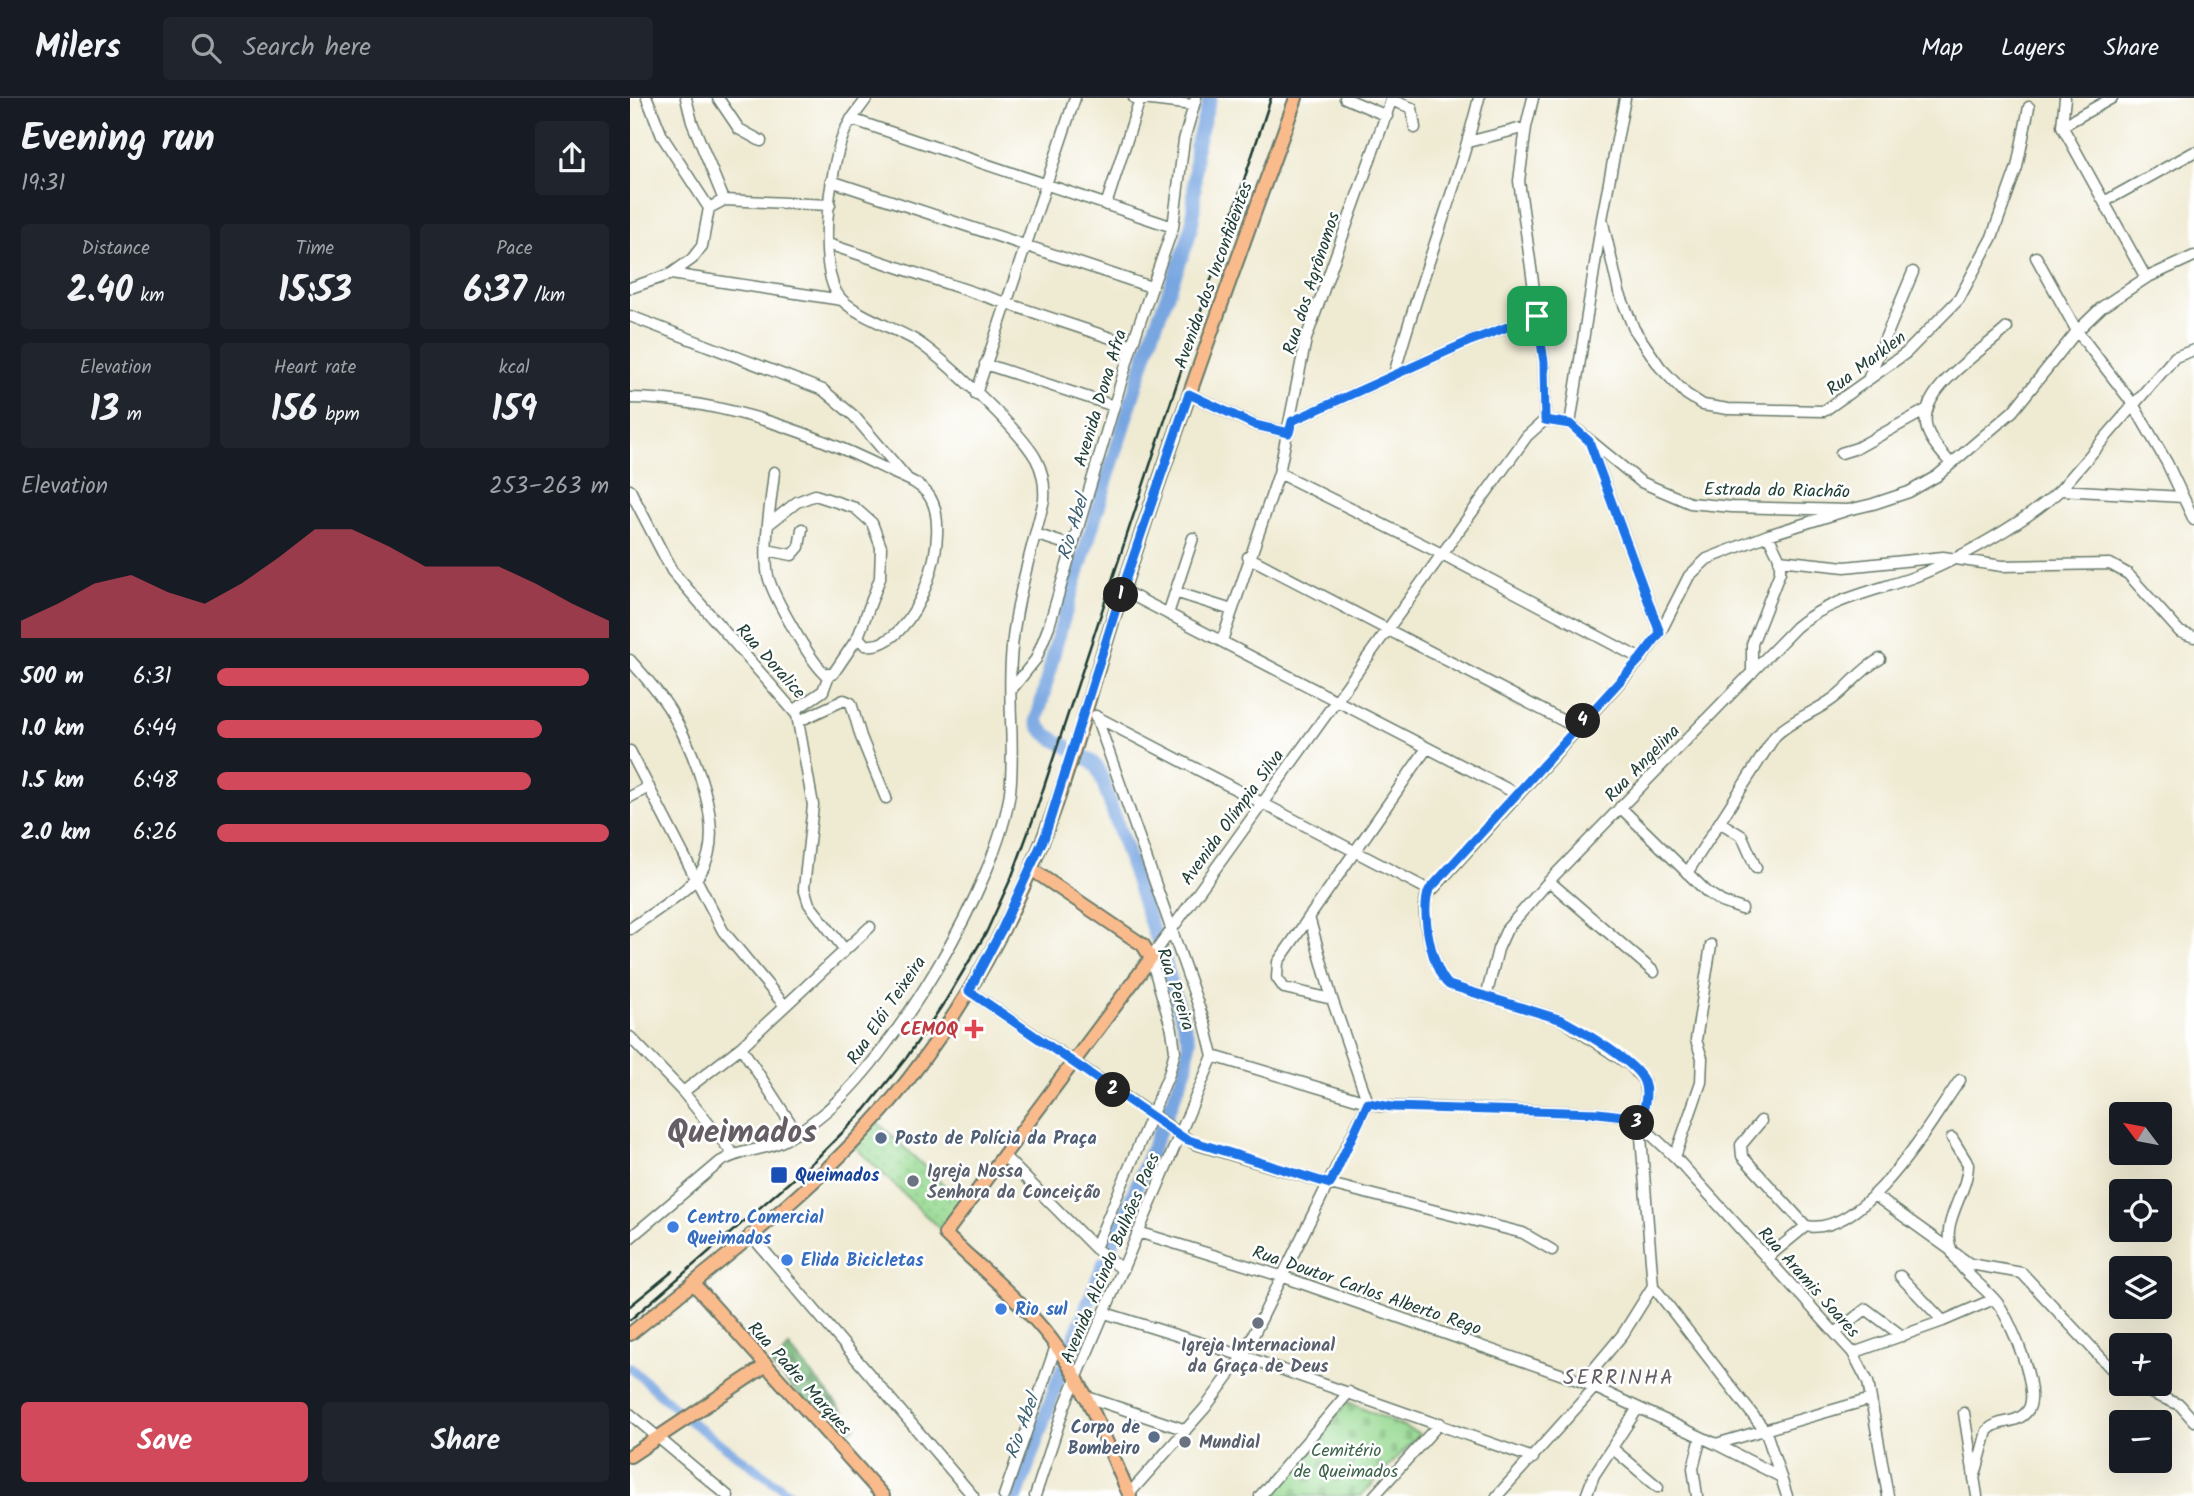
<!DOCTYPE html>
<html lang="en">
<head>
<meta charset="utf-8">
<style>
	body { margin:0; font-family:Kalam,sans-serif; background:#20242c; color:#f1f3f6; height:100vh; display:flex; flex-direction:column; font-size:26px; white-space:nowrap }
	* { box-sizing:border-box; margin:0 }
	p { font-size:23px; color:#9ea1a6 }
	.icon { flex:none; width:38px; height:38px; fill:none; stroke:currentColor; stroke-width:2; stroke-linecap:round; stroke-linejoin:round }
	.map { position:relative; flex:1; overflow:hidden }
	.drawer { display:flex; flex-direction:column; background:#171b24; width:630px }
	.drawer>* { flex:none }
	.needle { width:46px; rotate:302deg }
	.buttons { position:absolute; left:1479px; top:1004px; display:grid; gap:14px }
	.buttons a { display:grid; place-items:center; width:63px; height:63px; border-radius:7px; background:#171b24; box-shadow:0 7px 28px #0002; font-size:35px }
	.pin { position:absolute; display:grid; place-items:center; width:60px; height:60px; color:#fff; margin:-30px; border-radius:14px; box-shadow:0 4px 10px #0006 }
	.km { position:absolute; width:35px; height:35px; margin:-18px; border-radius:50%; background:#222; color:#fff; font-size:19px; line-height:35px; text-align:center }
	.round { display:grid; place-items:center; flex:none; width:74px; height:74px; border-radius:7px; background:#20242c }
	.head { display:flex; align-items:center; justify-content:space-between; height:119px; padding:0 21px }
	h1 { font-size:38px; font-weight:700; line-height:52px }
	.metrics { display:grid; grid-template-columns:repeat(3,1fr); gap:10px; height:119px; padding:7px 21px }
	.metrics div { display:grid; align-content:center; border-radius:7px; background:#20242c; text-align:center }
	.metrics b { font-size:35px; font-weight:700 }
	.metrics small { font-size:19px; font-weight:400 }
	.metrics p { font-size:19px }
	.chart { height:196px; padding:14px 21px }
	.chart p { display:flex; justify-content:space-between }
	.chart svg { width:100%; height:126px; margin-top:7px; fill:#d1495b; opacity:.7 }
	.cta { display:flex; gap:14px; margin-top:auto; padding:14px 21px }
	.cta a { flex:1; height:80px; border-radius:7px; background:#d1495b; color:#fff; font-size:28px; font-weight:700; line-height:80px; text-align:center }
	.cta a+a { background:#20242c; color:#f1f3f6 }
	ul { padding:0 21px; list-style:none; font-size:23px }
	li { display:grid; grid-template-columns:112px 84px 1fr; align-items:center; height:52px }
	li i { height:18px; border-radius:9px; background:#d1495b }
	header { display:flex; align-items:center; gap:42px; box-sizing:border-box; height:98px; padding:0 35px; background:#171b24; border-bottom:2px solid #363941 }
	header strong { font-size:33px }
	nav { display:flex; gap:38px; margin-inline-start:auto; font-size:24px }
	.search { width:490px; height:63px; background:#20242c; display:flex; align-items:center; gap:18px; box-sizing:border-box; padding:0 24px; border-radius:7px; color:#9ea1a6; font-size:26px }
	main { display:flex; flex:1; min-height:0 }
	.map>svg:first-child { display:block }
	.forest { fill:url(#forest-firs); stroke:#4c7b58; stroke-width:2 }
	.cemetery { fill:url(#cemetery-stones); stroke:#5a8b62; stroke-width:2 }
	.park { fill:url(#park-dots); stroke:#5a8b62; stroke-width:2 }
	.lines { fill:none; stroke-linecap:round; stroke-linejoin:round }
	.canal { stroke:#78a6e1; stroke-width:9 }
	.river { stroke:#78a6e1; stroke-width:14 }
	.minor-casing { stroke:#687a6b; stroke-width:13 }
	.major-casing { stroke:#687a6b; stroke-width:16 }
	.minor { stroke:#fff; stroke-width:10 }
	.major { stroke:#fabb8c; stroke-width:12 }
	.rail { stroke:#1f3d34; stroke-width:2.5 }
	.route-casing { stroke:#fff; stroke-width:14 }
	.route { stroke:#1a73e8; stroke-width:9 }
	.health-dot { fill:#e0444e; stroke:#fff; stroke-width:2.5 }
	.service-dot { fill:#5c6f8a; stroke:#fff; stroke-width:2.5 }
	.transit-dot { fill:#1a4fb4; stroke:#fff; stroke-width:2.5 }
	.worship-dot { fill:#6b7280; stroke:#fff; stroke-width:2.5 }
	.shop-dot { fill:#3f7fe0; stroke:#fff; stroke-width:2.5 }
	.labels { text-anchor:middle; stroke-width:5; stroke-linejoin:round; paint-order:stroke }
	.street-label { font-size:18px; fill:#1f3d34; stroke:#fff }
	.health-label { font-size:18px; font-weight:bold; fill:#be3a42; stroke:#fff; text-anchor:end }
	.service-label { font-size:18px; font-weight:bold; fill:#4e5e75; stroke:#fff; text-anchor:start }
	.worship-label { font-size:18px; font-weight:bold; fill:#5b616d; stroke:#fff; text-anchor:start }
	.transit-label { font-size:18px; font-weight:bold; fill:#164399; stroke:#fff; text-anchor:start }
	.shop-label { font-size:18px; font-weight:bold; fill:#366cbe; stroke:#fff; text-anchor:start }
	.park-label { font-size:18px; fill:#3d644b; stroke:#fff }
	.water-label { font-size:19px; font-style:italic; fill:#3e6271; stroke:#fff }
	.quarter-label { font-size:21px; letter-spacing:2px; fill:#655e65; stroke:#fff }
	.town-label { font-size:32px; font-weight:bold; fill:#655e65; stroke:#fff }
</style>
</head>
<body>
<header>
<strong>Milers</strong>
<div class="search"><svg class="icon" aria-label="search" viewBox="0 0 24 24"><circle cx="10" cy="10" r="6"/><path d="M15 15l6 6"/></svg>Search here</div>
<nav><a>Map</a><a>Layers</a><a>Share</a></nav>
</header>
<main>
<section class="drawer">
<div class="head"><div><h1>Evening run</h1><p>19:31</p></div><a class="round"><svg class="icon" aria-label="share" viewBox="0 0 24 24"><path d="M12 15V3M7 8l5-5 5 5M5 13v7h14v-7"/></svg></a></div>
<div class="metrics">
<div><p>Distance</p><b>2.40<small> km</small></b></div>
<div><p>Time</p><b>15:53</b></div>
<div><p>Pace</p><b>6:37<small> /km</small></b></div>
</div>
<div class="metrics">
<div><p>Elevation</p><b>13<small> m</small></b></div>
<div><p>Heart rate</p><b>156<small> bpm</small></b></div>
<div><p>kcal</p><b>159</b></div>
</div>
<div class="chart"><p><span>Elevation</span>253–263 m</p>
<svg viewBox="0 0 160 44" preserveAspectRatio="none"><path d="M0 44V38L10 32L20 25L30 22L40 28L50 32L60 25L70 16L80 6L90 6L100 12L110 19L120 19L130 19L140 25L150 32L160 38V44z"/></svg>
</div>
<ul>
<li><b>500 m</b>6:31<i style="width:95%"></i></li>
<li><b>1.0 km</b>6:44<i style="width:83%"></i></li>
<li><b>1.5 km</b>6:48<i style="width:80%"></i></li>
<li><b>2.0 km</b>6:26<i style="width:100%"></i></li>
</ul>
<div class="cta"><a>Save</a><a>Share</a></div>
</section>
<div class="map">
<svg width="1564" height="1398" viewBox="0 0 1564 1398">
	<defs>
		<pattern id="forest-firs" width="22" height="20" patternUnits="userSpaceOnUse" patternTransform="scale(1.75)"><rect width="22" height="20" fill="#78b97b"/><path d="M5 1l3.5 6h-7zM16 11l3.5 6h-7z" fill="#629866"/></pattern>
		<pattern id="cemetery-stones" width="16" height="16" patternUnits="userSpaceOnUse" patternTransform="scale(1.75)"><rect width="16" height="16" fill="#96d991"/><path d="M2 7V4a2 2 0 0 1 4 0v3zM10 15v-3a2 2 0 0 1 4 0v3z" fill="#81bb7e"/></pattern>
		<pattern id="park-dots" width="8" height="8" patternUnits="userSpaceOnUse" patternTransform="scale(1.75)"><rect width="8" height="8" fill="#96d991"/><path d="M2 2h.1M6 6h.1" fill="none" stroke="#81bb7e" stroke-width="1.8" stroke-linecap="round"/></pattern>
	</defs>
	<rect width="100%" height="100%" fill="#fff"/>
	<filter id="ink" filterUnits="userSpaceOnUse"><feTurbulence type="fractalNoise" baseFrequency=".0143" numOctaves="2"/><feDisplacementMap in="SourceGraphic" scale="14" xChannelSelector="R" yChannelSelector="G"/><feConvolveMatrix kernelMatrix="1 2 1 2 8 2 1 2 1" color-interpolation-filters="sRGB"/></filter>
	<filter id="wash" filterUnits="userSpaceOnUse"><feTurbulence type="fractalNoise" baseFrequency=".00686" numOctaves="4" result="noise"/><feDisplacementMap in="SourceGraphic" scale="28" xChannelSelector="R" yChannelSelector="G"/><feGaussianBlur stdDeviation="1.57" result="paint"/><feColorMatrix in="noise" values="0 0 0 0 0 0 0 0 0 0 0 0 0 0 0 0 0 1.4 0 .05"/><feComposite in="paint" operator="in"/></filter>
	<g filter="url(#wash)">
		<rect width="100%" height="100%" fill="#efead2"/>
		<path class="forest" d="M159,1249l67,80 -16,10 -68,-70z"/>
		<path class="cemetery" d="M718,1304l72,32 -59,62h-97z"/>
		<path class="park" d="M245,1022l92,87 -22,27 -93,-90z"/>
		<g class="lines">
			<path class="canal" d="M0,1269l57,52 106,77"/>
			<path class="river" d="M525,838l-56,-166c-15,-22 -59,-29 -62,-50l20,-80 94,-302 36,-95 6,-24 3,-72 14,-49
				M533,857l26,86 -3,27 -20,48
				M480,1151l50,-119
				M438,1256l36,-91
				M387,1398l45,-127"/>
		</g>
	</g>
	<g filter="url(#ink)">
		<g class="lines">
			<g class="minor-casing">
				<path id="minor" d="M17,0l15,38 47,72
					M56,0l6,24 32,78
					M88,0l21,31 22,12
					M504,0l59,7
					M715,0l42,18
					M903,0l-7,29 -7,54 25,181 1,58
					M1435,0l-3,28 84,152
					M761,2l21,8 3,20
					M221,21l322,108
					M1432,28l50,-28
					M838,44l58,-15
					M201,83l320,106
					M1474,104l90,-50
					M476,107l34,-106
					M79,110l15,-8 106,5
					M972,121l17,73 15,37 26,38 26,27 17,11 25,4 96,2 82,-58 53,-54 33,-62 25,-70 12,-60
					M198,146l304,101
					M1406,159l41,74 56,73 34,59 27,57
					M41,176l21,-15 10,-13 7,-38
					M0,190l41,-14 171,26
					M0,218l193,74 31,26 52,61
					M355,266l129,42
					M764,277c25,-94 62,-183 85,-277
					M1239,279l44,-105
					M346,296l99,-296
					M559,296l66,31 34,8
					M0,300c89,1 177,32 256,71 14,8 30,11 41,24 30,35 -11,159 -62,152l-7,-8 22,-59 1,-31 -9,-24 -17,-15 -40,-13 -18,7 -28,22
					M915,322l25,4 71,58 49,21 42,4 116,3 25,-6 36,-12 28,-16 76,-65 64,-80 25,-24 44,-29 48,-22
					M662,323l178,-80 67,-25
					M940,326l32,-205 23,-121
					M960,345l70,190
					M1211,355l16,-5 69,-38
					M1321,366c-8,-10 -20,-22 -24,-35 -12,-38 56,-78 80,-101
					M144,374c-3,31 -10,66 -7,98 1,20 43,90 58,104h8l25,-37
					M649,375l165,82 197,104
					M0,392l42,81 125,144 16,90 -9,83 5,16 36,46
					M1430,392l123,7
					M405,436l37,12
					M137,452l25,5 7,-8 3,-18
					M618,459l329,171
					M1149,462l66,7 98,-10 59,9 108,-2 18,10 52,58 14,5
					M492,492l395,204
					M545,494l57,18
					M538,516l25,-76
					M592,543l57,-168 27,-134 86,-241
					M0,562c14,16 29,32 40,50 23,39 58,120 31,162 -13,20 -51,42 -71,57
					M1122,575v-29l28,-72v-12l-12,-25
					M382,591l24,-30 13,-33 83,-281 41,-118 11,-87 12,-42
					M165,612l28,-19 6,-16
					M465,618l334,174
					M169,623l45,-21 7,3 10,34 25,61
					M0,653l93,180 62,75
					M0,699l19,-10
					M990,709l87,85 15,10 20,7
					M1091,725l21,13 14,32
					M1057,775l88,-137c17,-17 41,-24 59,-38 17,-13 27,-29 46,-39
					M919,783l105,91
					M339,893l226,153 135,40 193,49 29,17
					M856,899l12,-48 9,-20 42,-48 247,-254c31,-27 79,-36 118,-50 42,-16 113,-56 146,-87l115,-133 19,-7
					M702,901l-48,-11 -7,-10 1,-16 149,-214
					M0,939l53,55 51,63
					M111,949l56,86
					M583,958l167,50 218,7 25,3 17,8 35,33 178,196 15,29 20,114
					M53,994l58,-45 129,-120
					M1131,1023l-20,24 1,11 64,70c60,11 125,-105 154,-146
					M1322,1040l16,26c0,30 -29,58 -16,88 10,22 33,34 47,53 12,17 42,86 29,105 -11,16 -30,8 -41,21l-13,48
					M374,1058l91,92 28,22
					M1045,1059l26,-75 1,-24 -6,-18 15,-95
					M1244,1097l96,69 52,9 99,106
					M508,1134l146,45 299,105 133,62 155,-45
					M120,1136l223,262
					M0,1140l90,-76c16,-10 33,-11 50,-16 19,-6 35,-18 50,-30 72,-56 178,-233 190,-324 5,-44 -2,-88 1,-132 3,-55 20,-107 33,-160 1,-14 -1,-28 -8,-41 -16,-29 -93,-101 -121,-119 -21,-12 -59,-25 -74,-41 -26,-28 -11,-133 3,-166 5,-13 15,-23 23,-35
					M465,1150l74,-174 6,-23 -3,-21 -21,-72 376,-522 18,-16
					M1137,1160l39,-32
					M1270,1178l43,45
					M1023,1188l113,146 21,64
					M475,1215l138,43 290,102
					M1205,1235l31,-24 36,27
					M1223,1255l90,-32 51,-22
					M953,1284l40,-48 30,-48 -13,-162 6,-27 -2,-16 -14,-16 -68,-45 -113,-35c-15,-13 -28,-69 -23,-88l215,-238 19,-26 29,-57 18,-17 61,-24 80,-25
					M1499,1286l51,21 14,16
					M454,1298l102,34
					M1334,1315l13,83
					M0,1316l98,82
					M1086,1346l65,33
					M982,1350l46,39
					M499,1396l76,-86 38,-52 125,-253 -36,-104 -23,-82
					M374,1398l52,-150
					M405,1398l30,-91 148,-349 -8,-32 -109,-308
					M630,1398l89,-104
					M744,1398l66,-73
					M867,1398l98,-109
					M956,1398l8,-21 44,-67
					M1067,1398l-4,-28 8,-31"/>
			</g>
			<g class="major-casing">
				<path id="major" d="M401,771l112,76 8,13 -206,276c35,34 76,66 106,105 35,45 55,105 79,157
					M63,1185l190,213
					M0,1236c101,-82 212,-163 290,-270 51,-69 93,-147 124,-227 32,-81 51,-166 79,-248 54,-165 114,-328 173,-491
					M0,1358l135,-90"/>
			</g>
			<use href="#minor" class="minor"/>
			<use href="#major" class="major"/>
			<path class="rail" d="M0,1208l43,-35
				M0,1222l186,-161 49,-49 42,-53 39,-57 40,-67 26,-57 23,-62 236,-716"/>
		</g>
	</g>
	<g class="lines" filter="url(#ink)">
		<g class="route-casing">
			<path id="route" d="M907,218l7,46 1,58 25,4 19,17 71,192 -20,26 -211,231c-9,21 3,80 20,95l113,35c19,10 76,43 82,62 5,13 -1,29 -4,42l-17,-8 -25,-3 -206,-6 -24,-4 -38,81 -145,-45 -216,-148 32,-60 44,-95 77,-246 67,-196 66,31 34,8 3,-12 178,-80z"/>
		</g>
		<use href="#route" class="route"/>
	</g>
	<path class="health-dot" d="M340.5 920.5h7v7h7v7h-7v7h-7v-7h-7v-7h7z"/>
	<g class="service-dot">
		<circle cx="251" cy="1040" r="7"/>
		<circle cx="524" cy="1339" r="7"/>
	</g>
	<rect class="transit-dot" x="140" y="1068" width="18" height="18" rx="3.5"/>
	<g class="worship-dot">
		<circle cx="283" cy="1083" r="7"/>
		<circle cx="628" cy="1225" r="7"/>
		<circle cx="555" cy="1344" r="7"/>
	</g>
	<g class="shop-dot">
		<circle cx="43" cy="1129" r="7"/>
		<circle cx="157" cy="1162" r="7"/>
		<circle cx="371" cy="1211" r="7"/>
	</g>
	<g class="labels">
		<g class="street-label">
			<text transform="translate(583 177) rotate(-70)" y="6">Avenida dos Inconfidentes</text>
			<text transform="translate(681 185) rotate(-72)" y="6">Rua dos Agrônomos</text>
			<text transform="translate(1236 265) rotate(-37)" y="6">Rua Marklen</text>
			<text transform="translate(470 300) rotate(-73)" y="6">Avenida Dona Afra</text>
			<text transform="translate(1147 392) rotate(1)" y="6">Estrada do Riachão</text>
			<text transform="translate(141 563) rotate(48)" y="6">Rua Doralice</text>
			<text transform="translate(1012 665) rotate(-46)" y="6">Rua Angelina</text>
			<text transform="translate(602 719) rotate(-54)" y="6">Avenida Olímpia Silva</text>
			<text transform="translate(546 891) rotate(72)" y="6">Rua Pereira</text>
			<text transform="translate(256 912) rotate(-56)" y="6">Rua Elói Teixeira</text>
			<text transform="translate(480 1160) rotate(-67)" y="6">Avenida Alcindo Bulhões Paes</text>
			<text transform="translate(1179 1184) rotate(48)" y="6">Rua Aramis Soares</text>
			<text transform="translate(737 1192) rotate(19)" y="6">Rua Doutor Carlos Alberto Rego</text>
			<text transform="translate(170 1280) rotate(48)" y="6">Rua Padre Marques</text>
		</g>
		<g class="health-label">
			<text x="328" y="937">CEMOQ</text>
		</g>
		<g class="service-label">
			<text x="265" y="1046">Posto de Polícia da Praça</text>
			<text x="510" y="1335" text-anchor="end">Corpo de<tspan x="510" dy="21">Bombeiro</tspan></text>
		</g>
		<g class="worship-label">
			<text x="297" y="1079">Igreja Nossa<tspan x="297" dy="21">Senhora da Conceição</tspan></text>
			<text x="628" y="1253" text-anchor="middle">Igreja Internacional<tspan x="628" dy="21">da Graça de Deus</tspan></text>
			<text x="569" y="1350">Mundial</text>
		</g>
		<g class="transit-label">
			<text x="165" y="1083">Queimados</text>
		</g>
		<g class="shop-label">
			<text x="57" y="1125">Centro Comercial<tspan x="57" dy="21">Queimados</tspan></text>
			<text x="171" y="1168">Elida Bicicletas</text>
			<text x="385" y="1217">Rio sul</text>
		</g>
		<g class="park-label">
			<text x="716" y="1358">Cemitério<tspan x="716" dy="21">de Queimados</tspan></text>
		</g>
		<g class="water-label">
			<text transform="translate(442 429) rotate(-73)" y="7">Rio Abel</text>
			<text transform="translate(391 1328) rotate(-70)" y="7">Rio Abel</text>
		</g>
		<g class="quarter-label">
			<text x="989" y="1286">SERRINHA</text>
		</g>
		<g class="town-label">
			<text x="112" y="1044">Queimados</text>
		</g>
	</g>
</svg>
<div class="buttons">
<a><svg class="needle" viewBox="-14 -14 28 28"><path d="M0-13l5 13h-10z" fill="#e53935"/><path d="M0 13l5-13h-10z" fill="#9ea1a6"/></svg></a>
<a><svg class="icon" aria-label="locate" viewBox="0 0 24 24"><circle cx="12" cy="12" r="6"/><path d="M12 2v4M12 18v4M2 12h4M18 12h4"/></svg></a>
<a><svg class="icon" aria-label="layers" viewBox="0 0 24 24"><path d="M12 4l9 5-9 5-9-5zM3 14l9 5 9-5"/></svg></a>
<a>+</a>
<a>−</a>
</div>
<div class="pin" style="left:907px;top:218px;background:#1e9e55"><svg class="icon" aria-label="arrive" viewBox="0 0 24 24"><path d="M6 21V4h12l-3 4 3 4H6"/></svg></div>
<b class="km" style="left:491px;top:497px">1</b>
<b class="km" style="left:483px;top:992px">2</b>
<b class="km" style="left:1007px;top:1025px">3</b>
<b class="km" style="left:953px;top:623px">4</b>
</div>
</main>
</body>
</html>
